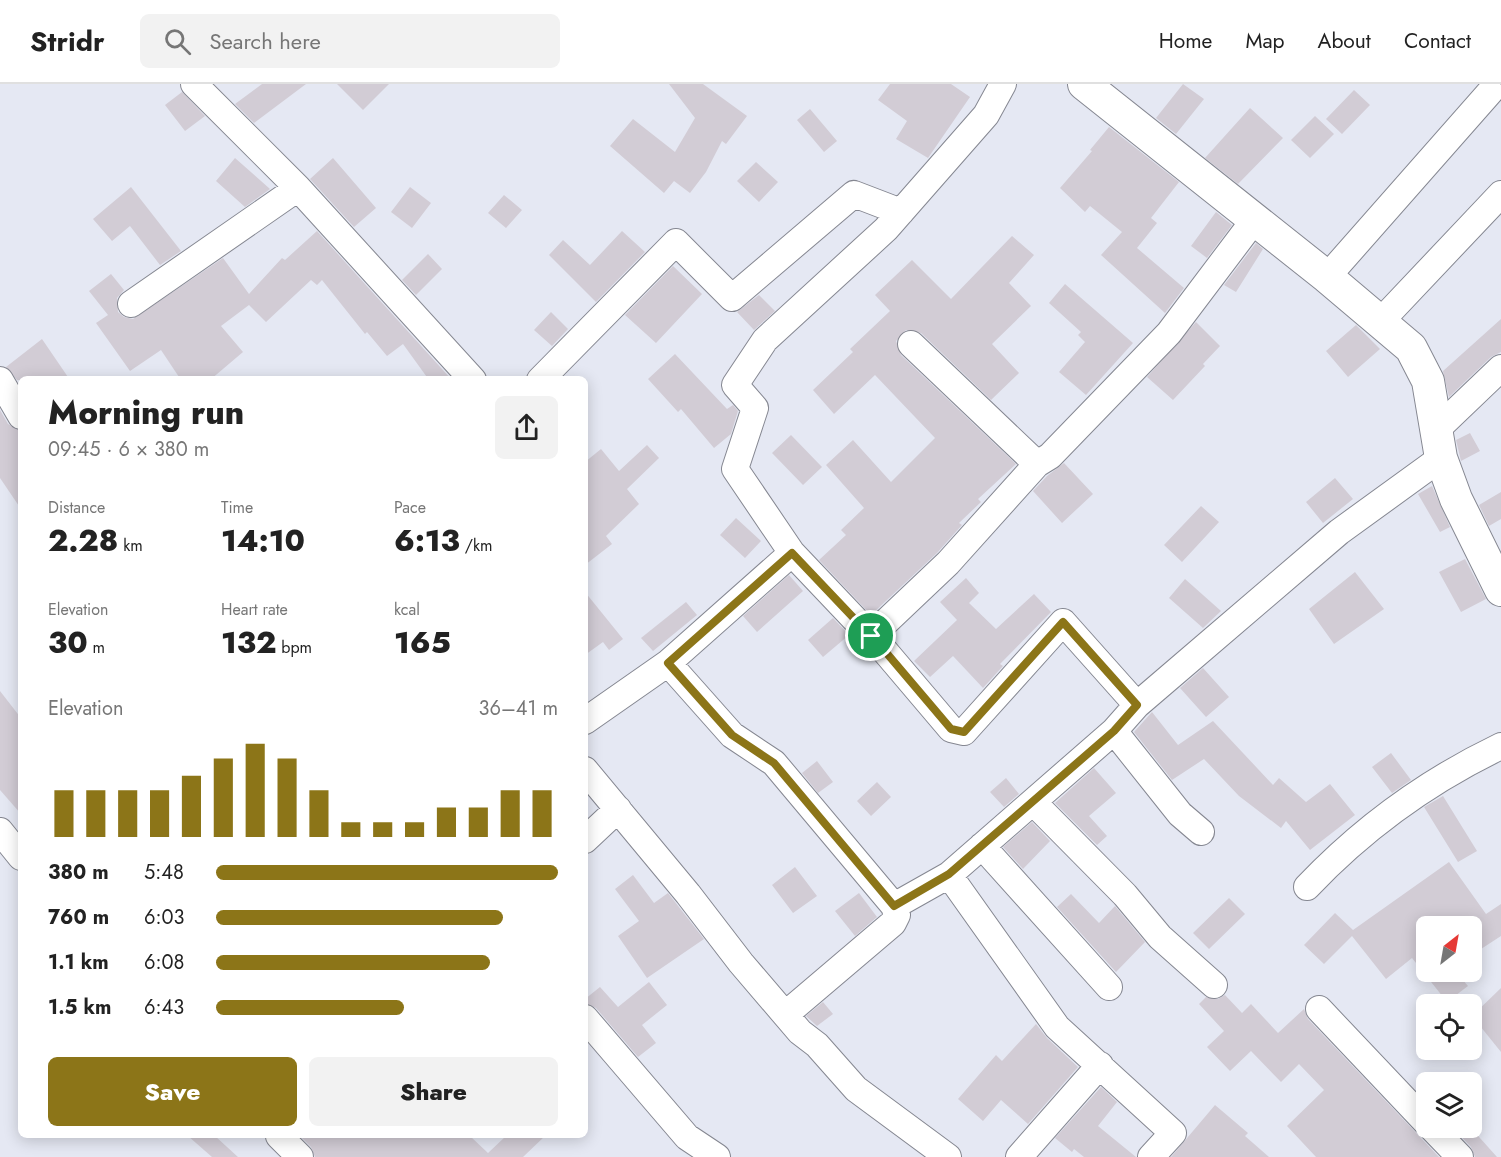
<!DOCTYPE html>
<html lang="en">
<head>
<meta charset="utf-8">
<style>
	body { margin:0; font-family:Jost,sans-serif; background:#f2f2f2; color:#222; height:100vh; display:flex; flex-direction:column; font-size:22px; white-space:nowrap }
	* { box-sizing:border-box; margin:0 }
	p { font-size:20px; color:#767676 }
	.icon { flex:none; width:33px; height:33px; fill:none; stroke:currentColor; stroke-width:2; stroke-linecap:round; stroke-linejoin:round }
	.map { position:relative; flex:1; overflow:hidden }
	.details { position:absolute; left:18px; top:292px; width:570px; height:762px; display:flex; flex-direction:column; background:#fff; border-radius:9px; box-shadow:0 3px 15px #0003 }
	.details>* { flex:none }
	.needle { width:39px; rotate:31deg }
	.tools { position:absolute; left:1416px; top:832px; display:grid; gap:12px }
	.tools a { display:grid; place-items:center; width:66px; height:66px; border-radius:9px; background:#fff; box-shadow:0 3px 15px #0003; font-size:30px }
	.pin { position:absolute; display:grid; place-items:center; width:51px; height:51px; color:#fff; margin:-26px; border:3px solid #fff; border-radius:50%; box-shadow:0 2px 6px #0007 }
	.round { display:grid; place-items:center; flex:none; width:63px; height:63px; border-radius:9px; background:#f2f2f2 }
	.summary { display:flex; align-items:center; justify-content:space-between; height:102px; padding:0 30px }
	h1 { font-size:33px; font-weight:800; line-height:45px }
	.figures { display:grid; grid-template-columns:repeat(3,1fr); gap:9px; height:102px; padding:6px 30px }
	.figures div { display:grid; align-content:center }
	.figures b { font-size:30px; font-weight:800 }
	.figures small { font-size:16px; font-weight:400 }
	.figures p { font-size:16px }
	.chart { height:168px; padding:12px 30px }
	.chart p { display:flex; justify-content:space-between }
	.chart svg { width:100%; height:108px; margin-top:6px; stroke:#8c7518; stroke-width:6 }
	.button { display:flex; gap:12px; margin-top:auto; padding:12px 30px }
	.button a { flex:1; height:69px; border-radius:9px; background:#8c7518; color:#fff; font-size:24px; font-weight:800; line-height:69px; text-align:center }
	.button a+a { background:#f2f2f2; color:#222 }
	ul { padding:0 30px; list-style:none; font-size:20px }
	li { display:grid; grid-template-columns:96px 72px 1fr; align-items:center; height:45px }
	li i { height:15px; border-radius:8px; background:#8c7518 }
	header { display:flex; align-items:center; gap:36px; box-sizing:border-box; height:84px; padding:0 30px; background:#fff; border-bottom:2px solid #e0e0e0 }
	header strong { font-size:28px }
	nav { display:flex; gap:33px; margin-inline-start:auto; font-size:21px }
	.search { width:420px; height:54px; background:#f2f2f2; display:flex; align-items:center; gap:15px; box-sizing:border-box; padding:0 21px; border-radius:9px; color:#767676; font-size:22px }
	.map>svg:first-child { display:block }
	.building { fill:#d2ccd5 }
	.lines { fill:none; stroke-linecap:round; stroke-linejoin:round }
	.minor-casing { stroke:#858791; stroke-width:28 }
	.tertiary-casing { stroke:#858791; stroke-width:34 }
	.minor { stroke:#fff; stroke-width:26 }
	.tertiary { stroke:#fff; stroke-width:32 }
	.route-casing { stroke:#fff; stroke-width:12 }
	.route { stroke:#8c7518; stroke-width:8 }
</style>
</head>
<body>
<header>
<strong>Stridr</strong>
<div class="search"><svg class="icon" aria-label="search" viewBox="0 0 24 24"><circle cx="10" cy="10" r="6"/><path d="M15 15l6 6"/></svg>Search here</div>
<nav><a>Home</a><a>Map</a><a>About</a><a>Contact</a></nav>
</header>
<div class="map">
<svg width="1501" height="1073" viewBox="0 0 1501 1073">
	<rect width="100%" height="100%" fill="#e5e8f3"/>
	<path class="building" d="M262,0h44l-52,39 -19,-19z
		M337,0h52l-26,26z
		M669,0h34l44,32 -21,28 -4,-3 -16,31 -16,21 -16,-12 -10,12 -54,-47 23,-27 42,33 20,-34z
		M890,0h61l19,13 -42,61 -32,-19 11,-18 -29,-21z
		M1183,0l21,15 -28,35 -20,-16z
		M1354,6l16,15 -28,29 -16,-15z
		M182,8l23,24 -20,15 -20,-26z
		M1250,24l33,30 -45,46 -33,-26z
		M810,25l27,32 -13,11 -27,-32z
		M1315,32l19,18 -24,24 -19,-18z
		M1109,43l70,55 -28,36 6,5 -20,25 47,40 -19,25 -64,-58 21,-23 -32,-26 -5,6 -25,-24 32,-37 -2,-1z
		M235,74l35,31 -25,18 -29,-26z
		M333,74l43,50 -22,19 -44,-48z
		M756,78l22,20 -19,20 -22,-21z
		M131,103l50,64 -21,14 -30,-39 -18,15 -19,-22z
		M410,103l21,16 -19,25 -21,-16z
		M504,111l18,15 -16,18 -18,-15z
		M1216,128l16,13 -25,33 -16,-12z
		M317,147l135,149h-23l-26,-36 -16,12 -20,-24 -2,2 -43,-54 -5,5 -6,-5 -45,42 -17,-17 -28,21 22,26 -33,28h-29l-20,-30 -31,21 -34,-48 12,-8 -19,-24 22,-17 13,16 -7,8 1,14 6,5 9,2 90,-61 26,36 33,-36 3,2z
		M622,147l23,21 -49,50 -47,-47 14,-15 27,25z
		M1012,152l22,19 -25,28 22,23 -39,38 27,29 -28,27 -70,-67 -15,-3 -10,11 5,14 115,109 -38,35 3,3 -22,21 3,2 -25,28 -66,62 -52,-55 27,-25 -5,-5 23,-22 -38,-43 27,-25 38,42 44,-44 -60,-63 -41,39 -21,-24 40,-38 -3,-3 40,-38 -15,-16 37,-35 39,39z
		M1256,159l7,6 -27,43 -12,-7z
		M428,170l14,15 -26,26 -14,-15z
		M673,182l29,28 -46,49 -31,-28z
		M1065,200l68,59 -47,52 -27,-23 26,-30 -7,-7 3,-3 -32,-29z
		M759,211l16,16 -21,19 -17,-18z
		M551,228l17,17 -16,17 -18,-16z
		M1501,235v33l-10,5 -42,40 -6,-26z
		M1196,238l24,24 -17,18 2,2 -32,34 -26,-23z
		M1356,241l24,24 -32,28 -22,-26z
		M42,255l28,41h-53l-11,-13z
		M675,270l52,55 6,-4 5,6 -7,23 -17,14 -33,-39 -3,3 -30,-33z
		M0,326l8,14 13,7v78l-21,-31z
		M1470,349l10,18 -19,10 -5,-21z
		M791,351l31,32 -19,18 -31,-32z
		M647,361l12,13 -32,31 12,15 -33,32 6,8 -27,21v-103l16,-13 18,22z
		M1064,379l29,31 -31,29 -29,-32 14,-15z
		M1335,394l18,21 -30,24 -17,-21z
		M1432,402l18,41 -10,5 -22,-38z
		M1501,408v27l-12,7 -10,-21z
		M1201,422l18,16 -37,40 -18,-17z
		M736,434l25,23 -16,17 -25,-23z
		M1465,475l21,40 -25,13 -22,-40z
		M1355,488l29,37 -50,35 -25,-35z
		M789,491l14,16 -46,41 -14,-16z
		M966,494l13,15 -10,10 27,26 38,-35 17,18 -51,52 3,2 -20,22 -30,-32 -23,21 -16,-16 43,-41 -17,-18z
		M1185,495l36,32 -18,17 -34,-30z
		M585,508l38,47 -14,11 -6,-8 -18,13z
		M686,518l11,13 -44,36 -12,-13z
		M833,534l16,17 -26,22 -15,-17z
		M1203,584l26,29 -23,20 -26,-29z
		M0,607l21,27v96l-21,-24z
		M1152,628l26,33 35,-24 60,64 6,-7 27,24 24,-18 25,31 -45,35 -24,-29 -5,7 -42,-32 -35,-37 -32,21 -38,-48z
		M1391,669l20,27 -19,13 -20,-26z
		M817,677l16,21 -15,11 -16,-20z
		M1094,684l22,25 -27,23 18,20 -10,9 -42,-42z
		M1006,694l13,16 -15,13 -14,-15z
		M877,698l14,15 -20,19 -14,-15z
		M1443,712l34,55 -19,11 -34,-55z
		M1032,738l18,19 -27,28 -20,-22z
		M1449,778l37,52 15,-10v32l-20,13 -9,-15v-7h-46v45h30l12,14 -21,16 -35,-44 -26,21 -34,-43 -28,28 -20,-19 31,-32 18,17z
		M795,783l22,29 -24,17 -21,-28z
		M633,791l21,28 14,-10 36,46 -57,39 -29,-42 21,-15 -24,-32z
		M859,809l18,24 -22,19 -20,-25z
		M1071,810l28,29 16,-17 30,36 -29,30 -59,-65z
		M1229,814l16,16 -36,35 -16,-16z
		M649,898l18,23 -25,20 14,18 -18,14 -42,-49 -11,-5v-4l15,-12 18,20z
		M1501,904v64l-29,-36z
		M1225,911l17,18 9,-9 27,29 26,-24 4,10 131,138h-123l-29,-31 37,-36 -25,-26 -18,18 -30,-31 -21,20 -23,-24 17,-16 -25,-27 7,-7 12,2z
		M823,918l10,12 -16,12 -11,-10z
		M1036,940l11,14 31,29 -50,57 -27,-24 -18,21 -25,-22 38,-44 6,6z
		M1101,1003l16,15 -19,24 38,31h-52l-10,-8 -2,3 -17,-14z
		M1215,1021l33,28 -3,3 24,21h-98z
		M1453,1044h18l26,29h-22l-4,-10z
		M188,1052h27l23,21h-26z
		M300,1052h170l18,17 18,-17h39l-22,21h-208l-4,-10z"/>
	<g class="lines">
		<g class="minor-casing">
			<path id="minor" d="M194,0l104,104 175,192
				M1327,193l163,-185
				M131,220l167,-116
				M1380,238l121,-128
				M911,260l126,120
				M0,296l21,36
				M540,296l136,-138 56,56 122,-104 47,18
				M1435,347l66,-63
				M792,469l92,97 67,79 13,3 99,-110 74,83
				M871,552l77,-73 89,-99 13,-8 119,-123 86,-114
				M585,637l83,-58
				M1114,647l66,83 21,18
				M585,686l103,124 53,69 59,69 17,13 39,44 92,68
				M1033,718l92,93 35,42 54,48
				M0,747l21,26
				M585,756l33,-31
				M982,762l127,141
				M949,791l108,152 116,106 -22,24
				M1307,803c56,-59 121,-106 194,-141
				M894,822l55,-31 165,-144 23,-26 202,-173 102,-74
				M1319,925l107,113
				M786,930l107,-91 4,-8 -3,-9 -120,-143 -42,-28 -64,-72 124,-110 -57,-84 20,-61 -20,-23 30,-45 121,-111 100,-114 17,-31
				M585,934l102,119 30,20
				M1432,1044l28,29
				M279,1052l21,21
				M1019,1073l81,-92"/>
		</g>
		<g class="tertiary-casing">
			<path id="tertiary" d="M1084,0l243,193 84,71 17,33 13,77 15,41 45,91"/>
		</g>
		<use href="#minor" class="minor"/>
		<use href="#tertiary" class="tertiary"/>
	</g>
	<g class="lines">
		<g class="route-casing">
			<path id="route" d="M792,469l92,97 67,79 13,3 99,-110 74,83 -23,26 -165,143 -55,32 -120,-143 -42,-28 -64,-72z"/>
		</g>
		<use href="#route" class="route"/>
	</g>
</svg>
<div class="tools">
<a><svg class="needle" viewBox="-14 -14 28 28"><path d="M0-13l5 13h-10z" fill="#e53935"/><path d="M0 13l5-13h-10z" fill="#767676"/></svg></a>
<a><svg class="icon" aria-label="locate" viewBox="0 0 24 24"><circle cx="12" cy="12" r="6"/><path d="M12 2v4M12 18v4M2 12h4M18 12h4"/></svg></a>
<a><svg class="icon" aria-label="layers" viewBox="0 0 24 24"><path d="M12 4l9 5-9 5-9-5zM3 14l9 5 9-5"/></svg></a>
</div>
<div class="pin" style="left:871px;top:552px;background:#1e9e55"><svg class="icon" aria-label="arrive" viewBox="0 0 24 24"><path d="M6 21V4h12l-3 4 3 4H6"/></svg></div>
<section class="details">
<div class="summary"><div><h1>Morning run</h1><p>09:45 · 6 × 380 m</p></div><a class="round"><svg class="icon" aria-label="share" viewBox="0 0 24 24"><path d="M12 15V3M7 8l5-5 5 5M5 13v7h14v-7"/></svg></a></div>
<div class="figures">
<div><p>Distance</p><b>2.28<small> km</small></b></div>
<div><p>Time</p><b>14:10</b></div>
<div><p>Pace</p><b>6:13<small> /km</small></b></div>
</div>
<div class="figures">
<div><p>Elevation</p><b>30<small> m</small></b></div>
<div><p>Heart rate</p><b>132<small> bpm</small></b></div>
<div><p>kcal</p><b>165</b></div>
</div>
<div class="chart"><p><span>Elevation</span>36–41 m</p>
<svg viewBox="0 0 160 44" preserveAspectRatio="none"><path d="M5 44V25M15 44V25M25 44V25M35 44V25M45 44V19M55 44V12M65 44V6M75 44V12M85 44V25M95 44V38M105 44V38M115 44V38M125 44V32M135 44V32M145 44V25M155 44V25"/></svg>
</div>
<ul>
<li><b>380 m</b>5:48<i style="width:100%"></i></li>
<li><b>760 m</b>6:03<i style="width:84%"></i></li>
<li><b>1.1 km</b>6:08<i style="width:80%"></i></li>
<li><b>1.5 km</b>6:43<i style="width:55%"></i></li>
</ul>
<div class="button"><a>Save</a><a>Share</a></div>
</section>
</div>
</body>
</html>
